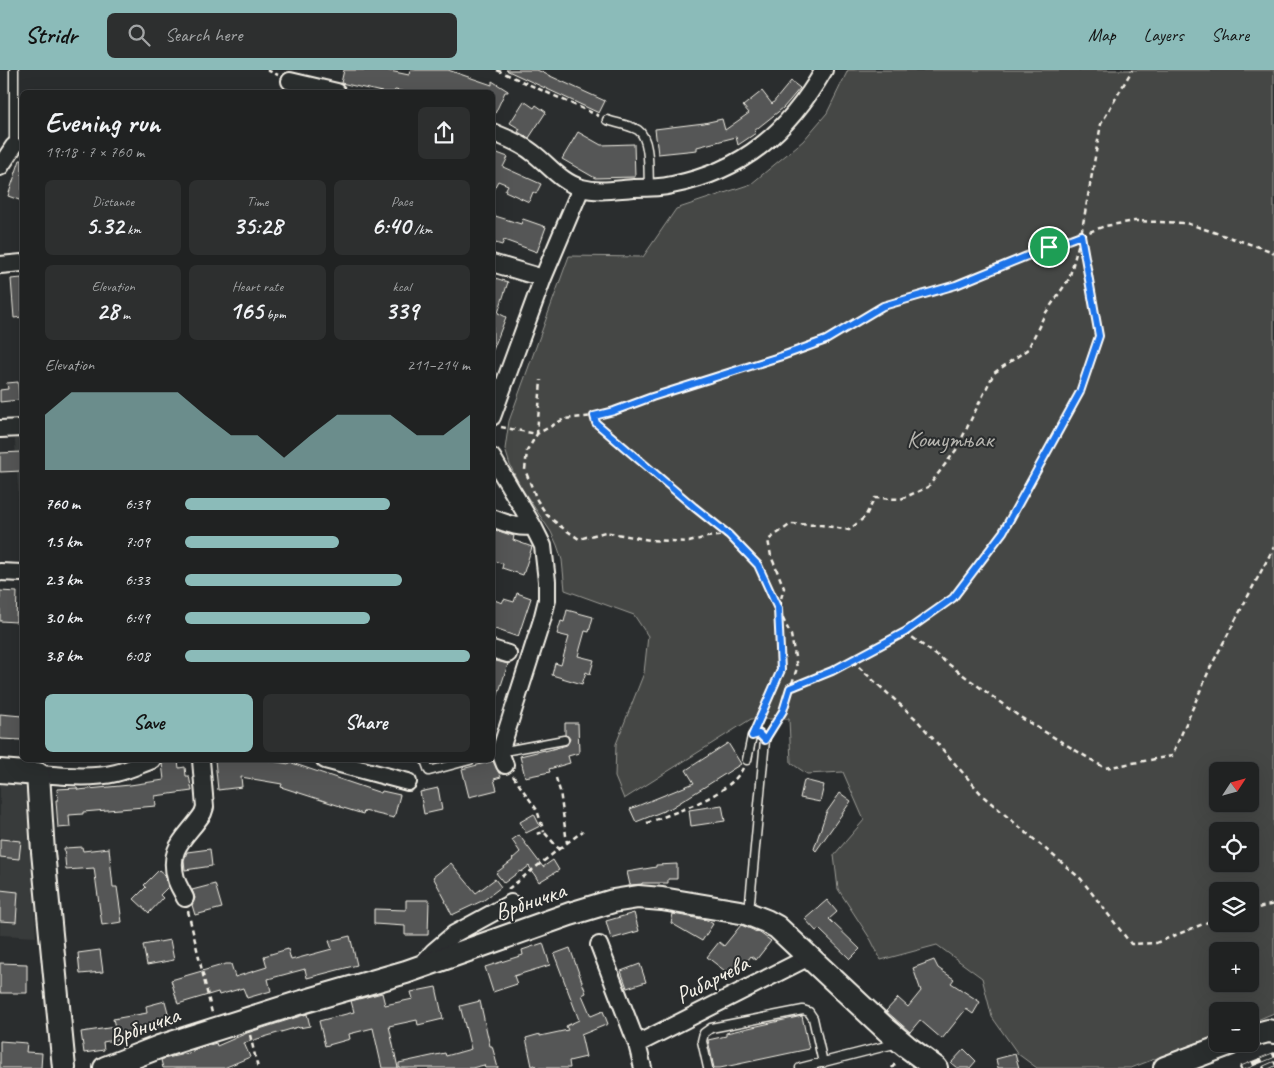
<!DOCTYPE html>
<html lang="en">
<head>
<meta charset="utf-8">
<style>
	body { margin:0; font-family:Caveat,sans-serif; background:#2d2f2f; color:#f1f3f6; height:100vh; display:flex; flex-direction:column; font-size:19px; white-space:nowrap }
	* { box-sizing:border-box; margin:0 }
	p { font-size:16px; color:#a2a4a5 }
	.icon { flex:none; width:28px; height:28px; fill:none; stroke:currentColor; stroke-width:2; stroke-linecap:round; stroke-linejoin:round }
	.map { position:relative; flex:1; overflow:hidden }
	.sheet { position:absolute; left:20px; top:20px; width:475px; height:672px; display:flex; flex-direction:column; background:#202222; border-radius:8px; box-shadow:0 5px 20px #0002,0 0 0 1px #3d3f40 }
	.sheet>* { flex:none }
	.needle { width:32px; rotate:54deg }
	.buttons { position:absolute; left:1209px; top:692px; display:grid; gap:10px }
	.buttons a { display:grid; place-items:center; width:50px; height:50px; border-radius:8px; background:#202222; box-shadow:0 5px 20px #0002,0 0 0 1px #3d3f40; font-size:25px }
	.pin { position:absolute; display:grid; place-items:center; width:42px; height:42px; color:#fff; margin:-21px; border:2px solid #fff; border-radius:50%; box-shadow:0 1px 5px #0007 }
	.round { display:grid; place-items:center; flex:none; width:52px; height:52px; border-radius:8px; background:#2d2f2f }
	.headline { display:flex; align-items:center; justify-content:space-between; height:85px; padding:0 25px }
	h1 { font-size:28px; font-weight:800; line-height:38px }
	.figures { display:grid; grid-template-columns:repeat(3,1fr); gap:8px; height:85px; padding:5px 25px }
	.figures div { display:grid; align-content:center; border-radius:8px; background:#2d2f2f; text-align:center }
	.figures b { font-size:25px; font-weight:800 }
	.figures small { font-size:14px; font-weight:400 }
	.figures p { font-size:14px }
	.chart { height:140px; padding:10px 25px }
	.chart p { display:flex; justify-content:space-between }
	.chart svg { width:100%; height:90px; margin-top:5px; fill:#8bbbb9; opacity:.7 }
	.action { display:flex; gap:10px; margin-top:auto; padding:10px 25px }
	.action a { flex:1; height:58px; border-radius:8px; background:#8bbbb9; color:#111; font-size:20px; font-weight:800; line-height:58px; text-align:center }
	.action a+a { background:#2d2f2f; color:#f1f3f6 }
	ul { padding:0 25px; list-style:none; font-size:16px }
	li { display:grid; grid-template-columns:80px 60px 1fr; align-items:center; height:38px }
	li i { height:12px; border-radius:6px; background:#8bbbb9 }
	header { display:flex; align-items:center; gap:30px; box-sizing:border-box; height:70px; padding:0 25px; background:#8bbbb9; color:#111 }
	header strong { font-size:24px }
	nav { display:flex; gap:28px; margin-inline-start:auto; font-size:18px }
	.search { width:350px; height:45px; background:#2d2f2f; display:flex; align-items:center; gap:12px; box-sizing:border-box; padding:0 18px; border-radius:8px; color:#a2a4a5; font-size:19px }
	.map>svg:first-child { display:block }
	.built { fill:#373a3a }
	.green { fill:#444645; stroke:#9c9c96; fill-rule:evenodd }
	.building { fill:#555756; stroke:#f4f1e8 }
	.lines { fill:none; stroke-linecap:round; stroke-linejoin:round }
	.lane-casing { stroke:#f4f1e8; stroke-width:11 }
	.street-casing { stroke:#f4f1e8; stroke-width:20 }
	.secondary-casing { stroke:#f4f1e8; stroke-width:26 }
	.path { stroke:#f4f1e8; stroke-width:2.5; stroke-dasharray:5 4; stroke-linecap:butt }
	.lane { stroke:#2a2d2e; stroke-width:8 }
	.street { stroke:#2a2d2e; stroke-width:16 }
	.secondary { stroke:#2a2d2e; stroke-width:22 }
	.rail-casing { stroke:#f4f1e8; stroke-width:5.5 }
	.rail { stroke:#2a2d2e; stroke-width:4; stroke-dasharray:11; stroke-linecap:butt }
	.route-casing { stroke:#fff; stroke-width:10 }
	.route { stroke:#1a73e8; stroke-width:6 }
	.labels { text-anchor:middle; stroke-width:4; stroke-linejoin:round; paint-order:stroke }
	.park-label { font-size:24px; fill:#b6b5af; stroke:#2a2d2e }
	.street-label { font-size:24px; fill:#f4f1e8; stroke:#2a2d2e }
</style>
</head>
<body>
<header>
<strong>Stridr</strong>
<div class="search"><svg class="icon" aria-label="search" viewBox="0 0 24 24"><circle cx="10" cy="10" r="6"/><path d="M15 15l6 6"/></svg>Search here</div>
<nav><a>Map</a><a>Layers</a><a>Share</a></nav>
</header>
<div class="map">
<svg width="1274" height="998" viewBox="0 0 1274 998">
	<rect width="100%" height="100%" fill="#2a2d2e"/>
	<filter id="ink" filterUnits="userSpaceOnUse"><feTurbulence type="fractalNoise" baseFrequency=".02" numOctaves="2"/><feDisplacementMap in="SourceGraphic" scale="10" xChannelSelector="R" yChannelSelector="G"/><feConvolveMatrix kernelMatrix="1 2 1 2 8 2 1 2 1" color-interpolation-filters="sRGB"/></filter>
	<g filter="url(#ink)">
		<path class="built" d="M22,358v115l-8,-114z
			M0,710l28,2 8,155 -36,-2z"/>
		<path class="green" d="M848,0h426v943l-24,10v-12h-32l-1,24 -86,33h-94l-19,-14 -26,-37 -10,-39 -45,-33 -56,15 -10,-20 -33,-51 -4,-34 30,-35 -21,-48 -36,2 -16,-11 -2,-44h-38l-127,80 -9,-22 1,-33 28,-71 4,-37 -14,-21 -69,-25 -3,-30 -5,-15 -6,-13 -31,-46 -10,-21 -5,-16 4,-28 60,-165 74,1 33,-48 75,-25 52,-43 24,-28zM1218,701h32v33h-32zM1218,761h32v33h-32zM1218,821h32v33h-32zM1218,881h32v33h-32z"/>
		<path class="building" d="M344,0h41l24,5 1,-5h38l44,15v-4l16,10v1h-3l-13,28v-28h-86l-11,-2 -1,2h-12l-41,-9z
			M506,0h31l68,31 -6,12z
			M791,11l9,7 -10,12 -7,8 -29,23 2,2 -18,12 -2,-8 -39,10v3l-39,4 -3,-25 49,-6 18,-4 3,11 24,-17 -6,-7 19,-15 10,13z
			M524,31l10,7 2,-3 10,7 -17,26 -11,-6 2,-3 -10,-6z
			M578,62l23,13 33,-1 1,33 -40,1 -33,-19z
			M492,81l16,6 -5,10 38,17 -5,10 -3,-2 -4,10 -24,-11 3,-6 -10,-4 -6,11z
			M20,90h2v41l-14,-5z
			M492,145l29,9 2,-5 23,8 -9,25 -33,-12 -2,5 -10,-3z
			M492,207l16,5 -10,31 8,4 -13,33z
			M22,208v39l-8,1 -3,-39z
			M18,312l1,18 -19,2v-12l8,-1 -1,-6z
			M22,382v19l-22,1v-19z
			M492,459l22,7 -1,4 19,7 -9,28 -21,-7 1,-4 -11,-4z
			M0,521l17,1 -1,30 -16,-1z
			M517,523l14,5 -13,39 -26,-9v-29l10,4 2,-4 10,3z
			M567,540l26,7 -4,15 -4,-1 -7,25 16,4 -4,14 -4,-2 -4,12 -30,-9 3,-12 6,2 8,-28 -12,-3 4,-13 3,1z
			M492,590l16,4 -13,40h-3z
			M0,644l22,2v24l-22,-1z
			M565,653h13l1,30 -11,3 2,7 -21,6 1,3 -25,5 -5,-21 25,-6v1l22,-6 3,-6 -2,-3 -3,-1z
			M728,673l13,21 -70,44 -35,14 -6,-13 64,-26 -8,-13z
			M215,690h51l23,4v-2l92,31 1,-2 18,4 -6,23 -30,-7 -1,3 -23,-7v-1l-59,-19 1,-3 -41,-7 1,10 -24,3z
			M178,691l1,7 6,-1 1,9h3l3,15 -37,5 1,10 -73,6v2l-14,1 1,12 -12,1 -2,-28h2l-1,-11 20,-1 1,2 52,-5 34,-5 -2,-17z
			M493,691l8,16 -7,2 3,11 -28,7 -7,-28z
			M804,710l20,5 -4,17 -20,-4z
			M438,718l4,22 -18,4 -4,-22z
			M840,723l11,8 -35,50 -2,-2 12,-36z
			M722,735l3,16 -34,5 -2,-16z
			M534,744l6,12 -14,7 -6,-11z
			M519,765l24,32 10,-7 6,10 -20,12 -10,-16 -8,6 -1,-1 -16,12 -8,-10 17,-13 -1,-1 8,-7 -8,-12z
			M0,769l21,2 -2,18 -19,-2z
			M82,777l1,4 26,-3 4,39h4l5,35 -20,3 -8,-57 -28,2 -2,-22z
			M210,779l2,17 -27,4 -1,-10 3,-8z
			M451,793l25,30 19,-14 6,8 -17,13 -32,15 -7,-14h1l-13,-24z
			M677,794v15h-9v4h-26v1l-12,1 -3,-13 29,-5v-2z
			M159,800l6,5 3,12 -8,8 3,3 -14,15 -15,-14 12,-12 -2,-2z
			M215,814l7,24 -27,7 -3,-10 3,-7 -3,-8z
			M0,820l18,2 -2,30 -16,-1z
			M406,830h23l-1,35h-23v-9l-31,-2v-15l32,1z
			M827,830l10,12 -8,7 31,30 -10,10 -31,-30 -3,2 -11,-12z
			M634,843l5,18 -28,8 -5,-18z
			M673,844l34,6 6,4 -11,17 -31,-18z
			M741,855l12,5 3,2v-1l4,2 11,8 -15,19 -5,-4 -17,22 -27,-21 12,-15 5,4z
			M350,866l7,29 -50,13 -2,-9 -37,10 3,12 -24,7 -4,-10 -24,7 -1,-3 -40,12 -7,-24 55,-16h5l4,13 32,-10 -3,-11 24,-7 3,11 41,-11 -3,-8z
			M170,870l4,20 -27,5 -4,-20z
			M543,873l7,22 -36,11 3,8 -24,8 -8,-25 38,-12 -1,-5z
			M570,878l16,45 -4,2 9,21 12,-5 5,13 -27,11 5,22 -17,4 1,7h-34l-1,-3 -3,1 -6,-28 14,-4v2l28,-6 -2,-4 13,-6 -25,-66z
			M100,880l3,22 -23,2 -2,-21z
			M934,890l4,8 16,11 -3,4 29,19 -7,12 -7,-5 -24,30 -22,-19 -10,12 -24,-21 12,-13 10,9 13,-16 -8,-23z
			M0,893l27,1v29h-27z
			M640,894l6,18 -19,6 -6,-17z
			M436,917l7,32 -25,6 -1,-5 -28,6 9,42h-16l-9,-40 -24,6 1,5 -25,7 -6,-25 35,-9 -3,-11 31,-8 3,12 28,-6 -2,-7z
			M165,931l6,23 -36,9 1,3 -33,6 1,8 -20,3 -3,-21 34,-5 -2,-8 34,-6 -1,-7z
			M480,931l10,45h2l6,22h-13l-1,-3 -12,3h-73v-5l46,-10 1,3 25,-7 -11,-43z
			M307,944l3,12 -11,2 -1,-1 -54,16 6,14 -26,11h-61l-2,-8 2,-1 30,-7v-2l23,-7 1,3 30,-13z
			M802,946l7,33 -89,19h-6l-6,-28 18,-4v-3z
			M0,971l27,2 -1,9 16,1 -1,15h-41z
			M964,979l12,12 -6,7h-13l-6,-5z
			M1015,984l4,14h-21l-2,-9z"/>
		<g class="lines">
			<g class="lane-casing">
				<path id="lane" d="M607,50c9,3 22,5 31,10 13,9 10,43 11,58
					M14,76v-76
					M499,682l65,-12
					M425,690l4,11 41,-11
					M747,690l5,-24 7,-2 6,6 -16,172
					M708,998l-6,-27 2,-8 7,-5 92,-18 6,2 4,6 10,45
					M800,998l98,-25"/>
			</g>
			<g class="street-casing">
				<path id="street" d="M290,11l47,11
					M492,62c14,6 29,11 41,21 16,12 29,30 49,35 17,5 35,1 52,0 13,0 26,0 38,-3 71,-14 116,-53 152,-115
					M0,97l14,-21
					M492,193l51,15
					M0,195l22,-2
					M492,347l51,-139 38,-90
					M0,359l22,-1
					M492,387l41,69 10,20 4,35v19l-5,20 -42,132 5,13
					M492,448c14,5 27,11 41,8
					M0,502l22,1
					M492,579l16,5
					M325,690l83,22
					M38,704c26,2 53,5 78,-1 13,-3 25,-9 37,-13
					M185,828c-3,-7 -7,-12 -9,-19 -9,-33 11,-41 27,-66l2,-6 -4,-47
					M599,875l38,99 6,24
					M420,896l14,-15 20,-17 57,-31
					M637,974l172,-87"/>
			</g>
			<g class="secondary-casing">
				<path id="secondary" d="M0,701l38,3 5,78 21,216
					M1250,966l18,-5 6,1
					M105,998l54,-21 136,-43 111,-32 164,-58 43,-13 25,-4 24,2 84,14 20,8 11,6 110,103 19,16 30,22
					M1165,998l64,-24"/>
			</g>
			<path class="path" d="M267,0l11,5
				M497,0l102,46
				M594,346l2,7 98,84 35,28 29,30 20,44 3,61 -24,54
				M501,357l36,7 4,-54
				M729,465l-22,2 -18,5 -19,-1 -20,-1 -45,-8 -26,7 -19,-13 -13,-11 -10,-15 -12,-30 2,-19 10,-17 27,-15 30,-3 20,-5 38,-14 130,-41 44,-16 57,-34 73,-21 93,-38 56,-21 30,-5 51,2 85,28 3,3
				M905,562l115,85 85,51 67,-12 38,-88 64,-121
				M852,591l64,58 68,78 97,82 50,65 25,-1 62,-25
				M790,618l42,-17 73,-39 48,-34 50,-66 77,-140 19,-56 -18,-98
				M770,662l13,-21 14,-43 -6,-33 -13,-26 6,-21 -13,-32 -3,-16 23,-16 30,1 28,5 16,-13 10,-19 26,1 27,-12 28,-37 38,-77 34,-24 17,-35 24,-35 12,-44 20,-111 31,-54
				M513,706l24,34 7,22
				M556,708l4,13 7,52
				M647,753c28,-11 82,-27 96,-55
				M559,779l24,-18
				M508,819l51,-40 -15,-17 -11,3
				M1250,840l24,-6
				M188,841l24,102
				M250,965l8,33
				M892,998l5,-7"/>
			<use href="#lane" class="lane"/>
			<use href="#street" class="street"/>
			<use href="#secondary" class="secondary"/>
			<g class="rail-casing">
				<path id="rail" d="M1242,998l32,-13
					M1265,998l9,-4"/>
			</g>
			<use href="#rail" class="rail"/>
		</g>
	</g>
	<g class="lines" filter="url(#ink)">
		<g class="route-casing">
			<path id="route" d="M1081,165l18,101 -19,56 -77,140 -50,66 -48,34 -73,39 -42,17 -7,23 -18,29 -6,-6 -7,2 29,-66 -3,-61 -20,-44 -29,-30 -35,-28 -98,-84 -2,-7 20,-5 38,-14 130,-41 44,-16 57,-34 73,-21 93,-38z"/>
		</g>
		<use href="#route" class="route"/>
	</g>
	<g class="labels">
		<g class="park-label">
			<text x="950" y="377">Кошутњак</text>
		</g>
		<g class="street-label">
			<text transform="translate(530 831) rotate(-19)" y="8">Врбничка</text>
			<text transform="translate(712 909) rotate(-27)" y="8">Рибарчева</text>
			<text transform="translate(144 956) rotate(-20)" y="8">Врбничка</text>
		</g>
	</g>
</svg>
<div class="buttons">
<a><svg class="needle" viewBox="-14 -14 28 28"><path d="M0-13l5 13h-10z" fill="#e53935"/><path d="M0 13l5-13h-10z" fill="#a2a4a5"/></svg></a>
<a><svg class="icon" aria-label="locate" viewBox="0 0 24 24"><circle cx="12" cy="12" r="6"/><path d="M12 2v4M12 18v4M2 12h4M18 12h4"/></svg></a>
<a><svg class="icon" aria-label="layers" viewBox="0 0 24 24"><path d="M12 4l9 5-9 5-9-5zM3 14l9 5 9-5"/></svg></a>
<a>+</a>
<a>−</a>
</div>
<div class="pin" style="left:1049px;top:177px;background:#1e9e55"><svg class="icon" aria-label="arrive" viewBox="0 0 24 24"><path d="M6 21V4h12l-3 4 3 4H6"/></svg></div>
<section class="sheet">
<div class="headline"><div><h1>Evening run</h1><p>19:18 · 7 × 760 m</p></div><a class="round"><svg class="icon" aria-label="share" viewBox="0 0 24 24"><path d="M12 15V3M7 8l5-5 5 5M5 13v7h14v-7"/></svg></a></div>
<div class="figures">
<div><p>Distance</p><b>5.32<small> km</small></b></div>
<div><p>Time</p><b>35:28</b></div>
<div><p>Pace</p><b>6:40<small> /km</small></b></div>
</div>
<div class="figures">
<div><p>Elevation</p><b>28<small> m</small></b></div>
<div><p>Heart rate</p><b>165<small> bpm</small></b></div>
<div><p>kcal</p><b>339</b></div>
</div>
<div class="chart"><p><span>Elevation</span>211–214 m</p>
<svg viewBox="0 0 160 44" preserveAspectRatio="none"><path d="M0 44V17L10 6L20 6L30 6L40 6L50 6L60 17L70 27L80 27L90 38L100 27L110 17L120 17L130 17L140 27L150 27L160 17V44z"/></svg>
</div>
<ul>
<li><b>760 m</b>6:39<i style="width:72%"></i></li>
<li><b>1.5 km</b>7:09<i style="width:54%"></i></li>
<li><b>2.3 km</b>6:33<i style="width:76%"></i></li>
<li><b>3.0 km</b>6:49<i style="width:65%"></i></li>
<li><b>3.8 km</b>6:08<i style="width:100%"></i></li>
</ul>
<div class="action"><a>Save</a><a>Share</a></div>
</section>
</div>
</body>
</html>
